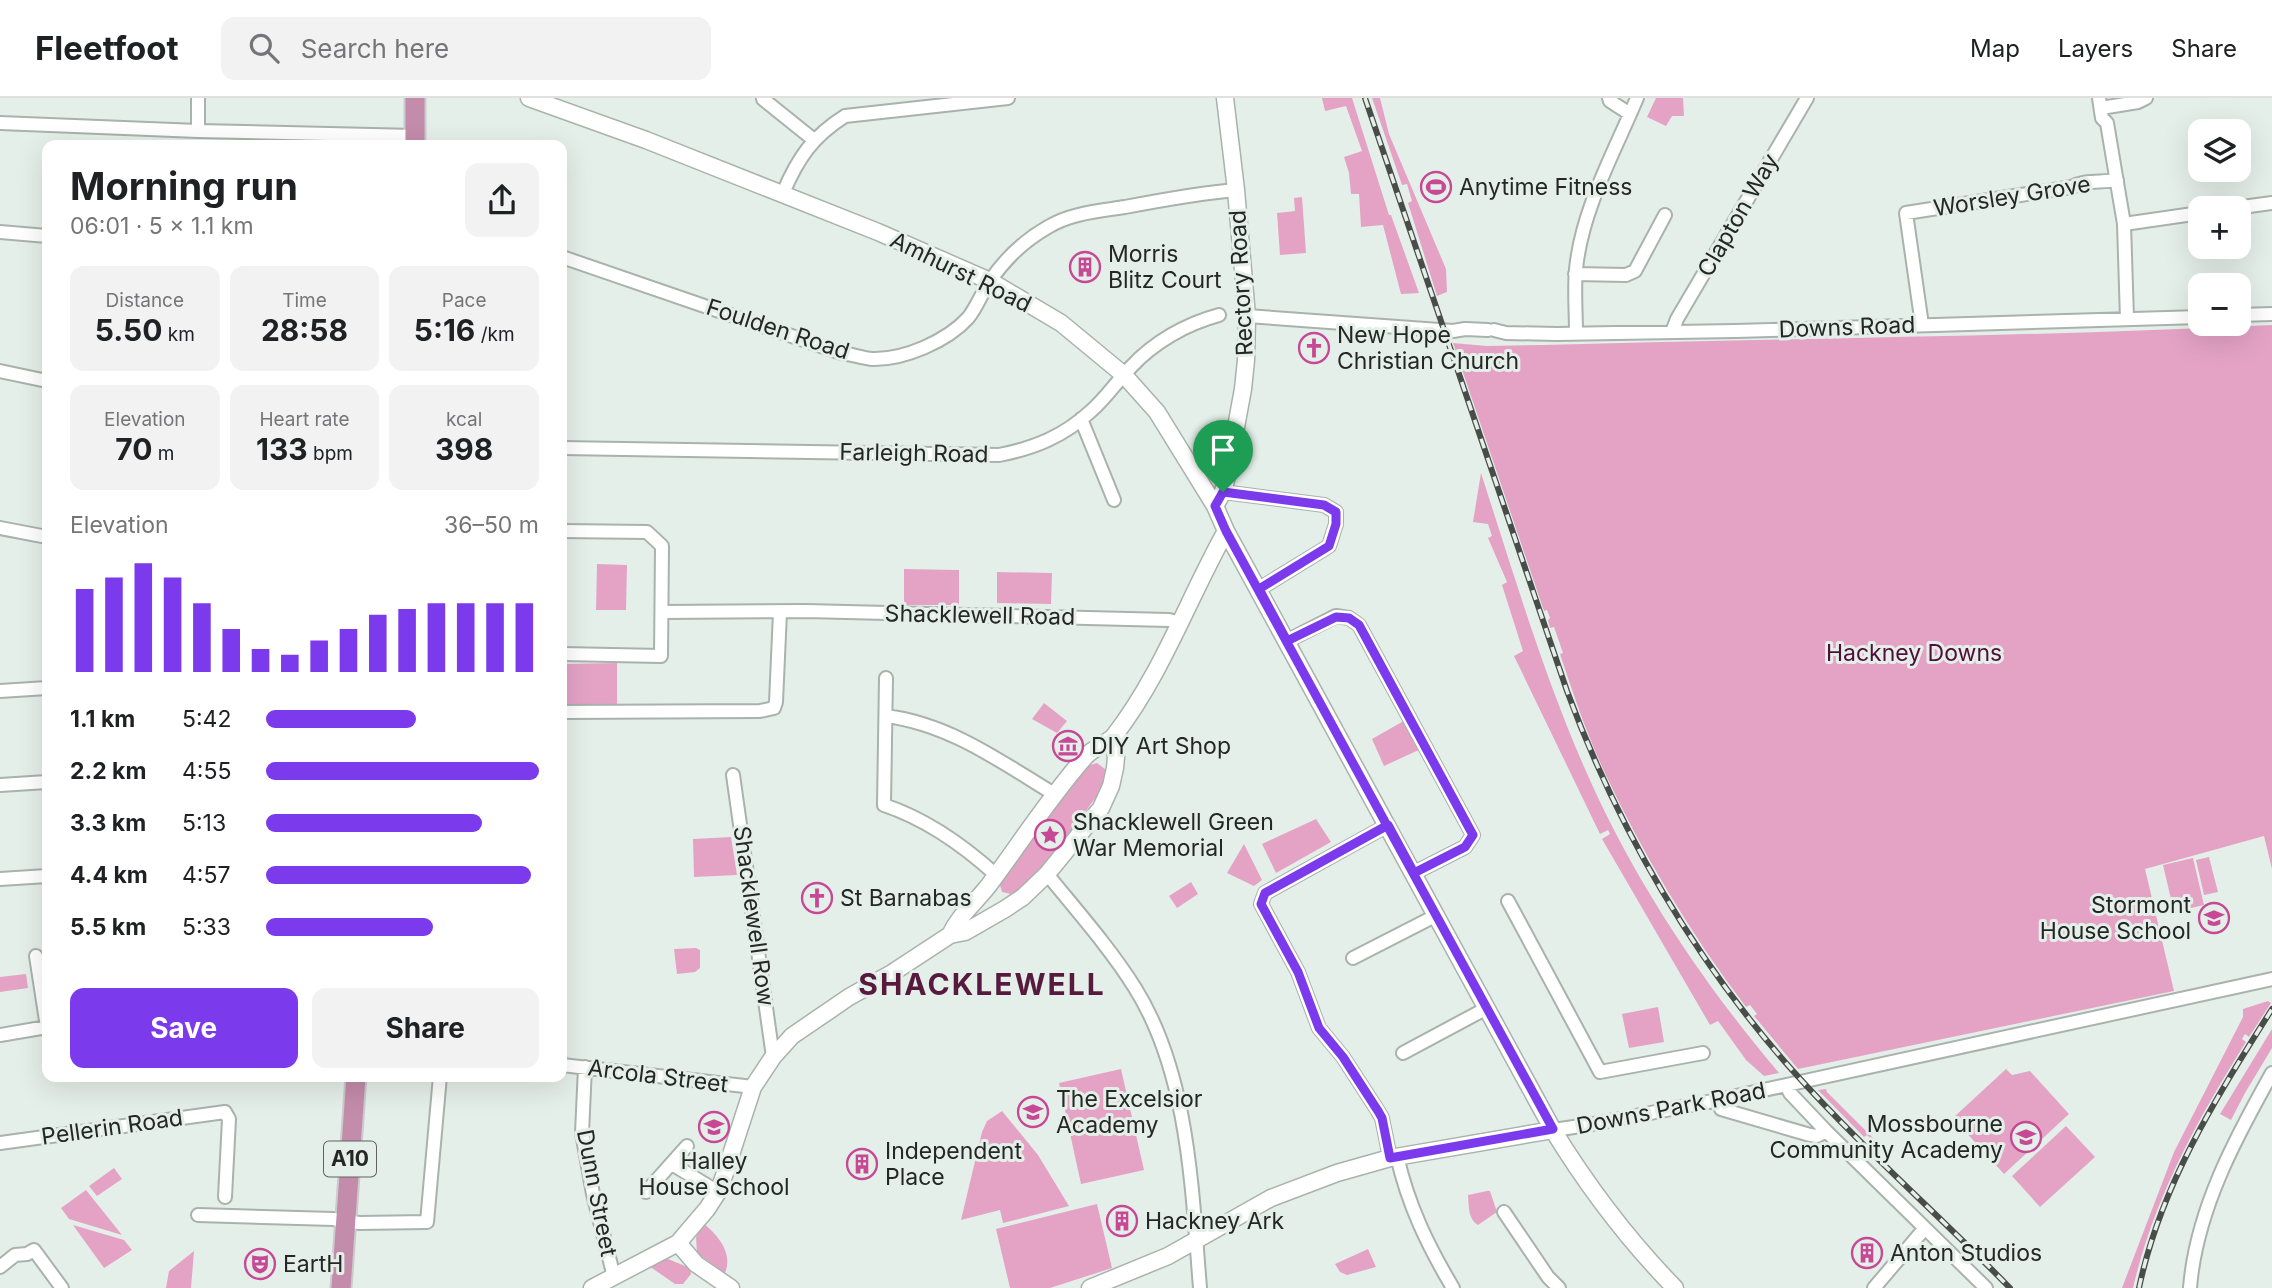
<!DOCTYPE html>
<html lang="en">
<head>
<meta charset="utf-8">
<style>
	body { margin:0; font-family:Inter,sans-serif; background:#f2f2f2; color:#202124; height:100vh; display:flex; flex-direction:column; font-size:26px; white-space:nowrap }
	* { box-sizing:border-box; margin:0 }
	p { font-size:23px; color:#757577 }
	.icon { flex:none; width:38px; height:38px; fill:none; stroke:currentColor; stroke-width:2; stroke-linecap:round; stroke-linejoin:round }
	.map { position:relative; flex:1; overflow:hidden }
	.sheet { position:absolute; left:42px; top:42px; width:525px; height:942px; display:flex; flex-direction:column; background:#fff; border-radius:14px; box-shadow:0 7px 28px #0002 }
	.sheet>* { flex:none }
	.controls { position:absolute; left:2188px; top:21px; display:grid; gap:14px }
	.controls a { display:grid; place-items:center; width:63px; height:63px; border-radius:14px; background:#fff; box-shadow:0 7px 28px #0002; font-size:35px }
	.pin { position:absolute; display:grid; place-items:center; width:60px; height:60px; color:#fff; margin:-72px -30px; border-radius:50% 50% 50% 0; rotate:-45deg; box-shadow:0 0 7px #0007 }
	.pin .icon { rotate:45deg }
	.round { display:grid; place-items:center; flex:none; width:74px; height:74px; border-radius:14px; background:#f2f2f2 }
	.summary { display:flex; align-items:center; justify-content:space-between; height:119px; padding:0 28px }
	h1 { font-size:38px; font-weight:700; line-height:52px }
	.figures { display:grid; grid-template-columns:repeat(3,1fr); gap:10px; height:119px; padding:7px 28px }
	.figures div { display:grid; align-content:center; border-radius:14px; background:#f2f2f2; text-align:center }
	.figures b { font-size:30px; font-weight:700 }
	.figures small { font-size:19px; font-weight:400 }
	.figures p { font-size:19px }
	.chart { height:196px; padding:14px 28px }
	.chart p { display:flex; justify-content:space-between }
	.chart svg { width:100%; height:126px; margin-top:7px; stroke:#7c3aed; stroke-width:6 }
	.action { display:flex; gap:14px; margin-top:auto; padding:14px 28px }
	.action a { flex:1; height:80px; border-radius:14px; background:#7c3aed; color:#fff; font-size:28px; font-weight:700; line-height:80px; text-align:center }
	.action a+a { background:#f2f2f2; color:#202124 }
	ul { padding:0 28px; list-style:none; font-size:23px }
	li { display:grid; grid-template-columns:112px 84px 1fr; align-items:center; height:52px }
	li i { height:18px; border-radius:9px; background:#7c3aed }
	header { display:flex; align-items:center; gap:42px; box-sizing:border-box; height:98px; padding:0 35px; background:#fff; border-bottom:2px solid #e0e0e0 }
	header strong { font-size:33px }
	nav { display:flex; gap:38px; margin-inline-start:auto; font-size:24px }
	.search { width:490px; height:63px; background:#f2f2f2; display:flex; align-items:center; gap:18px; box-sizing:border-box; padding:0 24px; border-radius:14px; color:#757577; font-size:26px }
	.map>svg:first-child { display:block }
	.green { fill:#e4a3c5 }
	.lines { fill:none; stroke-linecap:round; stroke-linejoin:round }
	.minor-casing { stroke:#a9b2ac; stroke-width:16 }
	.tertiary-casing { stroke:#a9b2ac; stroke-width:19 }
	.trunk-casing { stroke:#cacbcb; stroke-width:23 }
	.minor { stroke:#fff; stroke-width:12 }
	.tertiary { stroke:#fff; stroke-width:16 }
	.trunk { stroke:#c38caa; stroke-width:19 }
	.rail-casing { stroke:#494d4a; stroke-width:6 }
	.rail { stroke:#e5efe9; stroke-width:3.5; stroke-dasharray:10; stroke-linecap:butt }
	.route-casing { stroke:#fff; stroke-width:14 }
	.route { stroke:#7c3aed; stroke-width:9 }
	.labels { text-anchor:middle; stroke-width:6; stroke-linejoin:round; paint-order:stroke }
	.shield { fill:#e5efe9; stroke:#5e6360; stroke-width:2 }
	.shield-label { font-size:21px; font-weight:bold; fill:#242725 }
	.poi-label { font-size:23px; fill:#242725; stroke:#e5efe9; text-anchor:start }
	.street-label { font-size:23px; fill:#242725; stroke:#e5efe9 }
	.park-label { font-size:23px; fill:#520d39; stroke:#e5efe9 }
	.district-label { font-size:30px; font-weight:bold; letter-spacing:2px; fill:#571a3e; stroke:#e5efe9 }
</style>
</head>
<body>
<header>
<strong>Fleetfoot</strong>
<div class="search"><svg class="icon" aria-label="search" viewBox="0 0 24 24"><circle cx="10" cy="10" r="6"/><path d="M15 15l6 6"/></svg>Search here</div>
<nav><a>Map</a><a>Layers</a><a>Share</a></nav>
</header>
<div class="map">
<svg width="2272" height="1190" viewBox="0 0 2272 1190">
	<rect width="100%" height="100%" fill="#e5efe9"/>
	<path class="green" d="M1322,0h30l37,117h2l28,78 -18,1 -18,-69 -22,2 -2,-33h-8l-2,-21 -5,-16 18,-6 -16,-45 -21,5z
		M1372,0h8l9,36 57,135 1,23 -10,4 -29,-93 4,-2 -5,-17 -5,1z
		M1656,0h27l1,18h-12l-6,10 -19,-9z
		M1302,99l4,56 -26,2 -3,-42 18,-2 -1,-13z
		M2272,227v544l-8,-33 -119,33 29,122 -376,78 -44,-53 3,-2 -7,-9 -4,2c-56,-74 -104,-154 -143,-238 -17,-37 -30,-76 -43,-115l3,-1 -9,-26 -4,1 -2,-8 2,-2 -3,-8 -3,1 -91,-268 34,3 56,-1c243,-7 486,-8 729,-20z
		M1481,375c32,99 62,200 104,296 48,110 117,213 194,304l-15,3 -18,-16 -28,-39 -8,4 -108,-186 8,-5 -2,-4 -8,4 -86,-178 9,-5 -21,-66 5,-3 -19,-44 4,-2 -4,-12 -15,-2z
		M597,466l30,1 -1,45h-30z
		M904,471l55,1v35h-55z
		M997,474l55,1 -1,31 -54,-1z
		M617,565v42h-55v-41z
		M1044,605l23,18 -10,12 -25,-14z
		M1407,621l16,29 -39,18 -12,-27z
		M1097,665l8,6v7l-3,13c-20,26 -62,93 -91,105l-9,-2 -2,-7 1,-8 84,-107 5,-5z
		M1316,721l15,23 -55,31 -14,-29z
		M731,739l6,38 -43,2 -1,-38z
		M1244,746l18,36 -8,6 -27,-13z
		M2209,759l9,35 -14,3 -8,-35z
		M2193,760l11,47 -30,7 -11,-47z
		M1191,784l7,12 -21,14 -8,-12z
		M696,850l4,2v18l-5,4 -18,2 -3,-25z
		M26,876l2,14 -28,4v-15z
		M2268,903l3,2 -22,34 -4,-3 -3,5 4,3c-49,78 -92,156 -113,246h-11l52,-136 69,-135v-8z
		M1658,909l6,35 -35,6 -7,-34z
		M2272,931v19l-27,45 -14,27 -11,-6z
		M1121,971l23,101 -63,14 -22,-101z
		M2006,971l6,6 18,-4 39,43 -65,60 -51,-56z
		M1826,991l1,3 66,66 -26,-23 -3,2 -46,-47z
		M1002,1013l36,44 31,51 -66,17 -3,-13 -39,10 21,-88 5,-11z
		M2066,1028l29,31 -55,50 -28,-31z
		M114,1070l8,11 -25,17 -8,-10z
		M86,1092l36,45 -53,-16 -8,-11z
		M1487,1093h3l7,21 -19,13c-10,-6 -9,-19 -10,-30z
		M1097,1106l15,64 -62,20h-40l-14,-59z
		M704,1126c15,12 29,30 21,49l-28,-20 -1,-16z
		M73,1127l51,15 8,10 -28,18z
		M1368,1151l8,18 -29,8 -7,-3 -5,-8z
		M194,1153l-3,37h-25l3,-17z
		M668,1161l22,9 1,6 -8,10h-8l-26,-18z"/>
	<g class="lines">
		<g class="minor-casing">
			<path id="minor" d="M198,0v33
				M1609,0l1,3 20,13
				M2099,0l3,20 5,5 17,101 3,95
				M763,1l51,41
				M2101,10l37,-6 8,-4
				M0,25l198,8 217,5
				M783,95c15,-35 29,-56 62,-77l163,-18
				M2235,110l37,-5
				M2124,126l76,-11
				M0,134l47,4
				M562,159l279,96c10,1 21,5 31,6 32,1 75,-18 96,-41 9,-11 14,-26 22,-37 15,-22 35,-41 58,-54 23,-14 52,-16 77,-20 37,-7 74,-14 111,-17
				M1575,176l51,1 9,-4 30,-56
				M2238,217l34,-1
				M1247,218l206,15 12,-2 23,1
				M1922,227l-16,-112 166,-26c14,-8 29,-4 45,-7
				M1494,232l12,3 51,1 178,-3 465,-14
				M1672,234l5,-13 130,-221
				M1576,235c0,-21 -2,-43 0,-64 6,-60 38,-116 61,-171
				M0,273l47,10
				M1081,321l33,81
				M562,350l437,7c36,-7 65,-19 92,-44 15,-13 26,-30 40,-44 23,-25 55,-43 88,-52
				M1223,394l101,13 12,7v12l-7,22 -70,43
				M0,430l47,9
				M562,433l85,1 15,14 -1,110 -99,-2
				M662,514l144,-1 363,9 11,3
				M1287,543l49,-25 13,2 10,7 114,210 -8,12 -51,26
				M886,580l-2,127c42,14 79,40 112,70
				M0,593l47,-3
				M562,614l198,-1 14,-3 2,-6 4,-90
				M886,618c63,8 114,45 168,78
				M733,677l40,282
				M0,687l47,-3
				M1388,727l-123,68 -4,11 37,68 21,56 24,29 35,54 4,7 8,40
				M1047,776c30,37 63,74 88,114 54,86 57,203 65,300
				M0,781l47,-3
				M1508,803l92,171 103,-19
				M36,858l11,71
				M1353,860l84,-43
				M0,937l47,-8
				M1403,955l84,-45
				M562,967l191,22
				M585,969l-3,66 11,61 21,83
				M1786,987l4,8 36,38 160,157
				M1718,1002l3,9 89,26 7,1 9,-5
				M1553,1032l35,-5 130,-25 554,-121
				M0,1045l225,-31 4,7 -4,78
				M1397,1058c11,49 31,90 56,132
				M672,1066l46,28
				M646,1094l41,-46
				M1504,1114l44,65 11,11
				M198,1117l135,4 26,4 68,-1 13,-146
				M0,1169l15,-12 12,-1 7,-4 28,38
				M1874,1190l51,-60
				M2190,1190c6,-77 45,-149 82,-215"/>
		</g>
		<g class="tertiary-casing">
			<path id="tertiary" d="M529,0l117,42 232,92 112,49 71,42 63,52 33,37 58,94 11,25 327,599c35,57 75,110 122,158
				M1215,408l8,-14 4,-16 16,-87 3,-29 1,-44 -11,-126 -11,-92
				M950,837c9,-20 26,-33 39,-50 32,-43 60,-87 96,-128 9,-10 23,-14 29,-21 48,-62 74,-137 112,-205
				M678,1145l18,21 35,24
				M592,1190l86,-45 29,-34 11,-17 7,-19 28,-86 20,-30 19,-21 57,-39 43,-24 58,-38 15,-3 40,-23 18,-12 24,-23 54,-66 10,-22 4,-18 1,-11 -4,-18
				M1090,1190l78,-32 103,-58 66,-25 53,-15 163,-28"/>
		</g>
		<g class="trunk-casing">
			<path id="trunk" d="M415,0v47
				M341,1190l15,-212"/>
		</g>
		<use href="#minor" class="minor"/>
		<use href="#tertiary" class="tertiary"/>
		<use href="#trunk" class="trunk"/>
		<g class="rail-casing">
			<path id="rail" d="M1365,0l202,593c51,138 128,270 226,380 68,76 146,144 217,217
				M2139,1190c22,-104 77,-190 133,-279"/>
		</g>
		<use href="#rail" class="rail"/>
	</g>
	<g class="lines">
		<g class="route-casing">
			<path id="route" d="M1223,394l-8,14 11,25 327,598 -163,29 -8,-40 -4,-7 -35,-54 -24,-29 -21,-56 -37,-68 4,-11 123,-68 26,48 51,-26 8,-12 -114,-210 -10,-7 -13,-1 -49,24 -28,-52 70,-43 7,-22v-12l-12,-7 -101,-13"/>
		</g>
		<use href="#route" class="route"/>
	</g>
	<defs>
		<g id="stadium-ring" transform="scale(1.575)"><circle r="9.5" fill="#e5efe9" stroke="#c74894" stroke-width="1.5"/><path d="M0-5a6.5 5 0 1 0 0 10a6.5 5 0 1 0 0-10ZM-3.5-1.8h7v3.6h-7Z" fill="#c74894"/></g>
		<g id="building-ring" transform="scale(1.575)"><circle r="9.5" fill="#e5efe9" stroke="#c74894" stroke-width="1.5"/><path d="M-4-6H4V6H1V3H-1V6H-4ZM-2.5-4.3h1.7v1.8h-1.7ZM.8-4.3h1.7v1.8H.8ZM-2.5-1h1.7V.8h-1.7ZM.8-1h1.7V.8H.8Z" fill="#c74894"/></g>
		<g id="church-ring" transform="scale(1.575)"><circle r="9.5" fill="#e5efe9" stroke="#c74894" stroke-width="1.5"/><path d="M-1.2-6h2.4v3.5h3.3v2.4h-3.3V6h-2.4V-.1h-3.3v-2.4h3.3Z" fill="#c74894"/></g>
		<g id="museum-ring" transform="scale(1.575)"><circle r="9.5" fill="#e5efe9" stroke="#c74894" stroke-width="1.5"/><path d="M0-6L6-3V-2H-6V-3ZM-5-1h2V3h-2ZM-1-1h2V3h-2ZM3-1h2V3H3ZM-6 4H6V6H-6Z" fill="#c74894"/></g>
		<g id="sight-ring" transform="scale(1.575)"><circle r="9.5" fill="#e5efe9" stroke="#c74894" stroke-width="1.5"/><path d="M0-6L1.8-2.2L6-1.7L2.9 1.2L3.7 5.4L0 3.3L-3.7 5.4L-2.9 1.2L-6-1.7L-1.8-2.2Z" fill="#c74894"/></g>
		<g id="school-ring" transform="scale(1.575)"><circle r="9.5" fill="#e5efe9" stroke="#c74894" stroke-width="1.5"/><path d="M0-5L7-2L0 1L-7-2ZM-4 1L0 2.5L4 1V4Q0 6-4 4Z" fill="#c74894"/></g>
		<g id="theatre-ring" transform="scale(1.575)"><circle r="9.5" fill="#e5efe9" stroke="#c74894" stroke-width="1.5"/><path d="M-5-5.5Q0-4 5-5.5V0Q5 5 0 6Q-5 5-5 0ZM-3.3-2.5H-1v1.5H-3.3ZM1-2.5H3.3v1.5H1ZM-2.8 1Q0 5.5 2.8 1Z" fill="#c74894"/></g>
	</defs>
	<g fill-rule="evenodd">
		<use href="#stadium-ring" x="1436" y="89"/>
		<use href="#building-ring" x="1085" y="169"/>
		<use href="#church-ring" x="1314" y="250"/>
		<use href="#museum-ring" x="1068" y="648"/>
		<use href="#sight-ring" x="1050" y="737"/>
		<use href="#church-ring" x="817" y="800"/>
		<use href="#school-ring" x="2214" y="820"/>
		<use href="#school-ring" x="1033" y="1014"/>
		<use href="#school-ring" x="714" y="1029"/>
		<use href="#school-ring" x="2026" y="1039"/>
		<use href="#building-ring" x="862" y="1066"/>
		<use href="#building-ring" x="1122" y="1123"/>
		<use href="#building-ring" x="1867" y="1155"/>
		<use href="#theatre-ring" x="260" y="1166"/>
	</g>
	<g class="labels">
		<rect class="shield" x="324" y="1043.5" width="52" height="35" rx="5"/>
		<g class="shield-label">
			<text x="350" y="1068">A10</text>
		</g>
		<g class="poi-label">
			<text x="1459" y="97">Anytime Fitness</text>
			<text x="1108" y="164">Morris<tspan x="1108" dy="26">Blitz Court</tspan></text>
			<text x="1337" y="245">New Hope<tspan x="1337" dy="26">Christian Church</tspan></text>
			<text x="1091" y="656">DIY Art Shop</text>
			<text x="1073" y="732">Shacklewell Green<tspan x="1073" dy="26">War Memorial</tspan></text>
			<text x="840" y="808">St Barnabas</text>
			<text x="2191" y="815" text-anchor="end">Stormont<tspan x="2191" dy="26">House School</tspan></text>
			<text x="1056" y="1009">The Excelsior<tspan x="1056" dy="26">Academy</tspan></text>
			<text x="2003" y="1034" text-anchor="end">Mossbourne<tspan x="2003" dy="26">Community Academy</tspan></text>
			<text x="885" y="1061">Independent<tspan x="885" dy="26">Place</tspan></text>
			<text x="714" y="1071" text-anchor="middle">Halley<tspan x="714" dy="26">House School</tspan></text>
			<text x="1145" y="1131">Hackney Ark</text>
			<text x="1890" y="1163">Anton Studios</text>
			<text x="283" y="1174">EartH</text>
		</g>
		<g class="street-label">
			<text transform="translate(2012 98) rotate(-9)" y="8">Worsley Grove</text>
			<text transform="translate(1738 117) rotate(-60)" y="8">Clapton Way</text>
			<text transform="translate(961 174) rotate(26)" y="8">Amhurst Road</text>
			<text transform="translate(1241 185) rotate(-93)" y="8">Rectory Road</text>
			<text transform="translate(1847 229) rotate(-2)" y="8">Downs Road</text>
			<text transform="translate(778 231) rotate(18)" y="8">Foulden Road</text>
			<text transform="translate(914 355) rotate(1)" y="8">Farleigh Road</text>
			<text transform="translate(980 517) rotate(1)" y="8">Shacklewell Road</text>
			<text transform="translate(754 818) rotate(82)" y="8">Shacklewell Row</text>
			<text transform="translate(658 978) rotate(7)" y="8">Arcola Street</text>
			<text transform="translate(1671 1010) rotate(-11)" y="8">Downs Park Road</text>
			<text transform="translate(112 1029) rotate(-8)" y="8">Pellerin Road</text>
			<text transform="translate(597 1095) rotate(79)" y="8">Dunn Street</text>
		</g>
		<g class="park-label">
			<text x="1914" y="563">Hackney Downs</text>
		</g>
		<g class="district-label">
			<text x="982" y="897">SHACKLEWELL</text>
		</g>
	</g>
</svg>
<div class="controls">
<a><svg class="icon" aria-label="layers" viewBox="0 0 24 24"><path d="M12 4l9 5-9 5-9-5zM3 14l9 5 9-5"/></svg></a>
<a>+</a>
<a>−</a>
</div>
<div class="pin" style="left:1223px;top:394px;background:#1e9e55"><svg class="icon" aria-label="arrive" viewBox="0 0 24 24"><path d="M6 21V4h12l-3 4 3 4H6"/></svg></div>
<section class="sheet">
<div class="summary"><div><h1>Morning run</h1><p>06:01 · 5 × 1.1 km</p></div><a class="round"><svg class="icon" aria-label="share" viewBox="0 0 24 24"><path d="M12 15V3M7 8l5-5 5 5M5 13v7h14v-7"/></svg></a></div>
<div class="figures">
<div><p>Distance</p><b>5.50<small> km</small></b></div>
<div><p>Time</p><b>28:58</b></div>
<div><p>Pace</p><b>5:16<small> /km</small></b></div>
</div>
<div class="figures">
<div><p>Elevation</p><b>70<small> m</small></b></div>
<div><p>Heart rate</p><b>133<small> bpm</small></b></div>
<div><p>kcal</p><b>398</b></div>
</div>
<div class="chart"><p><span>Elevation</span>36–50 m</p>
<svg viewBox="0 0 160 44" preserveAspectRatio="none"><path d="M5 44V15M15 44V11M25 44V6M35 44V11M45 44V20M55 44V29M65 44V36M75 44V38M85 44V33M95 44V29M105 44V24M115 44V22M125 44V20M135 44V20M145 44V20M155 44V20"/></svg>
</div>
<ul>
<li><b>1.1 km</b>5:42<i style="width:55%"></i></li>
<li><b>2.2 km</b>4:55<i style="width:100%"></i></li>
<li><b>3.3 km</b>5:13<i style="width:79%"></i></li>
<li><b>4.4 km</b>4:57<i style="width:97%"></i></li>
<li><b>5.5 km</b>5:33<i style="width:61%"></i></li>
</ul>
<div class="action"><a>Save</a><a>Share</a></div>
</section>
</div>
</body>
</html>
